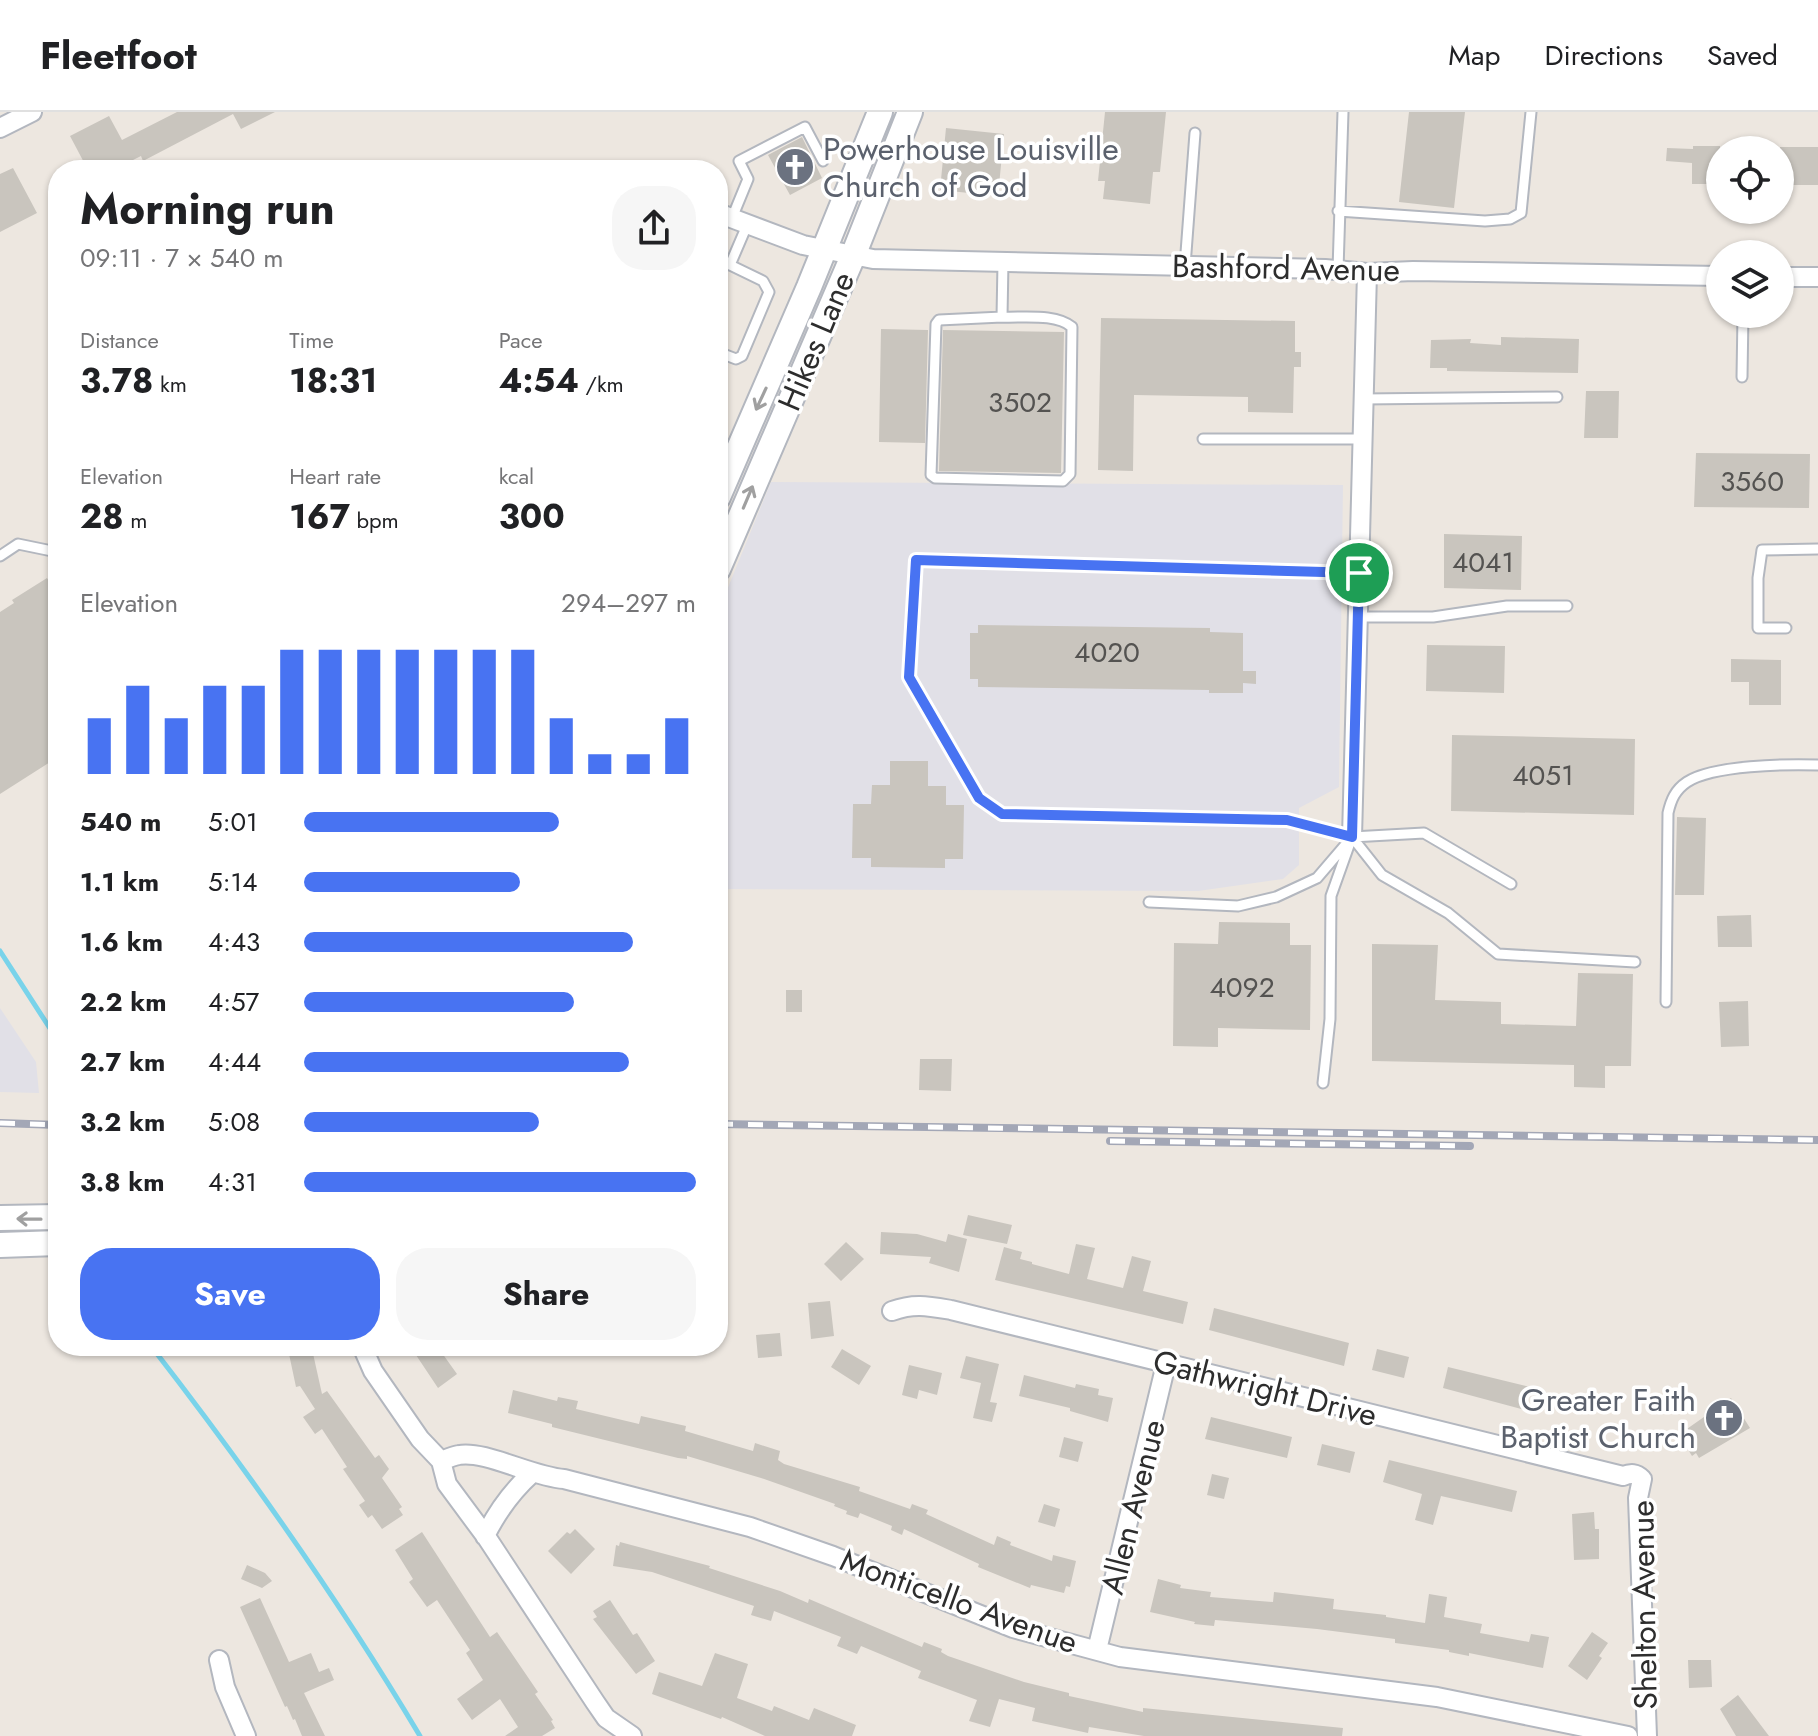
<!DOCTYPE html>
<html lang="en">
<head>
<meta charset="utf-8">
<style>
	body { margin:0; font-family:Jost,sans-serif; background:#f6f6f6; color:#202124; height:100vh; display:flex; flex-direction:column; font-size:30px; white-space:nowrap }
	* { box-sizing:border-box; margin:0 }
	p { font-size:26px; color:#757577 }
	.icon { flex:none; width:44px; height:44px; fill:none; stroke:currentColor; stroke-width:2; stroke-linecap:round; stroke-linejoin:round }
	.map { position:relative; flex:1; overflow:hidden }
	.side { position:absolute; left:48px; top:48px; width:680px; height:1196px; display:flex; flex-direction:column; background:#fff; border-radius:32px; box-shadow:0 2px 6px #0004 }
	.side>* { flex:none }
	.fabs { position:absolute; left:1706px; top:24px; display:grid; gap:16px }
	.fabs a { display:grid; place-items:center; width:88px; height:88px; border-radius:50%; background:#fff; box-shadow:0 2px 6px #0004; font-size:40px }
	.pin { position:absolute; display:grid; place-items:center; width:68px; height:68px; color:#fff; margin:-34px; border:4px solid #fff; border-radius:50%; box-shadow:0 2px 8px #0007 }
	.round { display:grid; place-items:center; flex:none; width:84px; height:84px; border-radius:32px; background:#f6f6f6 }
	.head { display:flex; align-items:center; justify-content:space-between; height:136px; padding:0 32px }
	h1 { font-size:44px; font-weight:700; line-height:60px }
	.metrics { display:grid; grid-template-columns:repeat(3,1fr); gap:12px; height:136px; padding:8px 32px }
	.metrics div { display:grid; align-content:center }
	.metrics b { font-size:34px; font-weight:700 }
	.metrics small { font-size:22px; font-weight:400 }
	.metrics p { font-size:22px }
	.chart { height:224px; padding:16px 32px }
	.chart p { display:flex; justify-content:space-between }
	.chart svg { width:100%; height:144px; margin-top:8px; stroke:#4873f2; stroke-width:6 }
	.primary-button { display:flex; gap:16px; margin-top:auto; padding:16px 32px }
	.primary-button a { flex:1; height:92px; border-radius:32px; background:#4873f2; color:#fff; font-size:32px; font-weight:700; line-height:92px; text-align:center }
	.primary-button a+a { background:#f6f6f6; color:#202124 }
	ul { padding:0 32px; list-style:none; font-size:26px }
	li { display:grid; grid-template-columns:128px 96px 1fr; align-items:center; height:60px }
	li i { height:20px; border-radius:10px; background:#4873f2 }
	header { display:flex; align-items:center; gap:48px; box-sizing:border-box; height:112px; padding:0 40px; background:#fff; border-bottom:2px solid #e0e0e0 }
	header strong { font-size:38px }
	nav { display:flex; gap:44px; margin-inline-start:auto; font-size:28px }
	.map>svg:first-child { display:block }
	.industrial { fill:#e1e0e7 }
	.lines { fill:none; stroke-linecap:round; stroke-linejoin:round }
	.stream { stroke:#79d3ea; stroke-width:5 }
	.building { fill:#c9c5be }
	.lane-casing { stroke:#b3b7bf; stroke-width:13 }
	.street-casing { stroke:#b3b7bf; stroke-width:22 }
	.secondary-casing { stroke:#b3b7bf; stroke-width:28 }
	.lane { stroke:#fff; stroke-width:9 }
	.street { stroke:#fff; stroke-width:18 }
	.secondary { stroke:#fff; stroke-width:24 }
	.rail-casing { stroke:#a3a7b6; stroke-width:8 }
	.rail { stroke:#fff; stroke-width:5; stroke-dasharray:15; stroke-linecap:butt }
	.oneway { stroke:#a0a0a0 }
	.route-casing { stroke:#fff; stroke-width:16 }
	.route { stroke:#4873f2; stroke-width:10 }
	.labels { text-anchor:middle; stroke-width:7; stroke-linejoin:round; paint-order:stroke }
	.number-label { font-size:28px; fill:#545351 }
	.worship-label { font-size:32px; fill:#5b616d; stroke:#fff; text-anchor:start }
	.street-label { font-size:32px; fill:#2d2d2d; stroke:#fff }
</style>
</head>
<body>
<header>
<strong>Fleetfoot</strong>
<nav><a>Map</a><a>Directions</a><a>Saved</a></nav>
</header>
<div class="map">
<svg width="1818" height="1624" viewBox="0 0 1818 1624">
	<rect width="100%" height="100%" fill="#ede7e0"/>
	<path class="industrial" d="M771,370l572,3 -4,302 -40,21v57l-16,14 -85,12 -480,-2v-242l2,-6 -2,-1v-28z
		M0,896l36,54 3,31 -39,-1z"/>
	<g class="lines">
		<path class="stream" d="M0,839l51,79 7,33
			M151,1234c97,125 188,254 269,390"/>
	</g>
	<path class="building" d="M177,0h98l-34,17 -8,-15 -90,47 -2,-5 -28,14h-25l-18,-34 39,-20 13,24z
		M1105,0h61l-6,60h-7l-3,32 -47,-5 2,-18h-7z
		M1409,0h56l-11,96 -55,-6z
		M946,16l58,6 -6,62 -58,-6z
		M802,25l20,41 -32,17 -22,-40z
		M1693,34h27v38h-28v-21l-26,-2 1,-13 26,1z
		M1780,35h38v38h-38z
		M13,56l24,45 -37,19v-58z
		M1101,206l194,3v31h6v15h-7l-1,46 -45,-1v-15l-114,-2 -1,76 -35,-1z
		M881,217l47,1 -3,113 -46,-1z
		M943,218l121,2 -3,141 -122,-2z
		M1501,225l78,2 -1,34 -131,-2v-3h-17l1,-28 40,-1 -1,4 31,2z
		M1586,279h33l-1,47h-34z
		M1696,341l114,1 -1,54 -115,-1z
		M1444,422l78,2 -1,54 -77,-2z
		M47,466l11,17v162l-58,37v-182l14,-9 -2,-3z
		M978,513l232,3v4l33,1v38h13v13l-13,-1v10h-34v-3l-231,-3v-8h-8v-46h8z
		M1427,533l78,1 -1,47 -78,-2z
		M1731,547l50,1v45h-32v-23h-18z
		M1452,623l183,4 -1,76 -183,-4z
		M890,649h38v25h18v19h18l-1,54h-18v9l-74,-1v-9h-19l1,-54h18l1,-19h18z
		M1677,705l29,1 -2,77h-29z
		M1751,803l1,32h-34l-1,-31z
		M1219,810l71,1v22h21l-1,85 -92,-2v19l-45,-1 1,-103 44,1z
		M1372,832l66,1 -3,55 66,2v22l75,2 2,-53 55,1 -2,92h-26v22l-31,-1v-22l-202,-4z
		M786,878h16v22h-16z
		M1748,889l1,45 -28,1 -2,-45z
		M920,947h32l-1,32 -32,-1z
		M968,1103l44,10 -5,19 -44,-9z
		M881,1120l36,2 29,8 2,-8 19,5 -8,33 -30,-9 2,-6 -51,-3z
		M846,1130l18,17 -23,22 -17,-17z
		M1076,1132l19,4 -8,31 36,9 9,-32 19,5 -8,30 45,11 -5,22 -188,-44 9,-33 18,5 -2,7 12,3v2l37,10z
		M830,1189l4,35 -23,3 -3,-36z
		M1214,1196l135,35 -5,23 -135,-36z
		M780,1221l2,23 -24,2 -2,-23z
		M410,1234h27l20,28 -19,14z
		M312,1237l10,45 5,-3 48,67 4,-3 10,14 -7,9 20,29 -3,2 4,6 -21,14 -10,-14 -4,3 -9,-13 6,-4 -22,-32 4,-2 -25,-38 -7,5 -12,-17 12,-8 -15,-23 -4,1 -7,-33z
		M842,1237l29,17 -12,19 -28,-18z
		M1377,1237l32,8 -5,21 -32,-8z
		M966,1244l33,8 -9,38 7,1 -5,19 -19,-4 8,-35 -21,-5z
		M909,1253l33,8 -5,22 -18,-5 -2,9 -15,-4z
		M1448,1255l82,20 -5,23 -82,-22z
		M1024,1263l51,13 1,-4 23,5 -1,6 15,3 -5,24 -38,-11v-3l-51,-12z
		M513,1278l44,11 1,-4 20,4 -2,8 63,15 2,-8 45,10 -1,5 68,20 2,-8 25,8 -2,9 6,4 76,23 -1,4 51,18 2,-5 16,6 -2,4 68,31 3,-9 14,6 -1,3 42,16 1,-6 23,6 -6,26 -4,-1 -2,7 -33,-8 -1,3 -52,-21 1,-3 -75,-35 -2,6 -11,-5 1,-4 -32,-13 -2,5 -12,-4 1,-3 -13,-5 1,-2 -74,-26 -74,-22v3l-9,-1 -126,-31v-3l-44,-11z
		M1731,1286l19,30 -51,30 -3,-5 -4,3 -11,-18 5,-3 -2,-4z
		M1211,1305l81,20 -5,21 -82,-19z
		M1064,1325l19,5 -5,20 -19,-5z
		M1322,1332l33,8 -5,21 -33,-8z
		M1389,1348l128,31 -5,21 -71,-16 -8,29 -18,-5 7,-26 -39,-12z
		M1212,1362l17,4 -5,21 -17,-4z
		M1044,1392l16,5 -5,18 -17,-5z
		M1594,1400l1,17h4v30l-25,1 -2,-46z
		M575,1417l20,20 -24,25 -23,-23 19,-19 3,2z
		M422,1420l68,105 7,-5 41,60 -3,2 18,26 -2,1 4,7 -13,8h-37l13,-9 -18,-28 -28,21 -15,-21 26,-19 -17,-27 4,-3 -33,-50 -10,7 -18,-25 4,-3 -18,-29z
		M620,1430l90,24 -1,2 71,23 28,12 1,-4 113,48 2,-5 18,7 -1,3 7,4 76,26 45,11v3l74,16v-4l200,20 -1,8h-198l-55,-9 -1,6 -56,-12 3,-13 -36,-9 -9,28 -21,-6 8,-21 -59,-22 3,-7 -60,-25 -4,8 -20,-8 4,-9 -67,-26 -3,10 -20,-6 3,-9 -102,-34 -39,-6 3,-21 3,1z
		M247,1453l18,8 7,8 -10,7 -21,-9z
		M1158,1467l23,6 -1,3 31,4 -1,5 63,5 1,-10 60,7 -1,10 53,6v2l39,6 4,-29 18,3 -3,20 38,7 -2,9 49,9 2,-8 18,3 -6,31 -74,-15v3l-20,-4v-2l-54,-7v-4l-78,-10 -102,-9 -1,6 -20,-2 1,-2 -45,-10z
		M260,1486l29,64 22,-9 8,19 10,-4 5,12 -30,13 21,43h-23l-7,-17 -2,1 -6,-14 -2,1 -45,-100z
		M610,1488l23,35 4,-2 18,28 -19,13 -43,-55 4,-2 -4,-6z
		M1592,1520l16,11 -9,13 3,2 -15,22 -19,-14z
		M715,1541l33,11 -11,34 35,13 2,-5 35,14 5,-12 42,17 -4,11h-87l-43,-19 -1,2 -69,-25 7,-22 43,14z
		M1688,1548h23l1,27 -23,1z
		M1738,1583l31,41h-33l-16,-27z"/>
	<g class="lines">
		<g class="lane-casing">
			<path id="lane" d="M1338,99l147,10 25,-2 11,-6 10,-101
				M732,106l16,-39 -9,-18 66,-34 18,34
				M718,148l12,5 18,-42
				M1185,154l10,-133
				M1338,158l5,-158
				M1002,205c20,1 54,-4 70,10l-2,147 -7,7 -128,-3 -4,-3 5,-151 3,-4 63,-3 1,-55
				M718,240l18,7 6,-3 27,-64 -6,-11 -33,-16
				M1742,265l1,-63
				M1363,287l194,-2
				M1203,327h159
				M0,444l18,-12 34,7 6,8
				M1359,461l-443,-13 -7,117 70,121 23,16 285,6 65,17 72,-4 87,51
				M1358,505h75l74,-11h60
				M1786,516h-28v-50l4,-28 56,-1
				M1352,725l30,38 66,38 50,41 137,8
				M1149,790l89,4 38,-9 41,-19 30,-35
				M1666,890l2,-189c3,-13 7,-23 19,-31 26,-17 99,-18 131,-17
				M1323,971l7,-64 1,-123 21,-59"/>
		</g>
		<g class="street-casing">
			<path id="street" d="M0,16l32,-16
				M718,101l85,32 70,14 452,10 42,4 46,-2 307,5
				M1780,165h38
				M1352,725l15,-564
				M892,1199c22,-8 36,-5 59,-1l672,166c8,-3 13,-3 19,3l-4,19 9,238
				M362,1234l11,25 47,68 21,22 6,23 40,54 108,164 11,16 26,18
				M441,1349c5,-2 12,-5 18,-6 25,-5 74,22 105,24l186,48 83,29 180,72 107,29 317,40 191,39
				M485,1424c12,-24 26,-44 46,-62
				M1097,1538l69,-286
				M219,1548l6,27 21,49"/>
		</g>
		<g class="secondary-casing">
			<path id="secondary" d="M718,385l91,-210 71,-175
				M718,457l135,-313 57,-144
				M0,1106l58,-1
				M0,1133l58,-2"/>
		</g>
		<use href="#lane" class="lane"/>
		<use href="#street" class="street"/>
		<use href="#secondary" class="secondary"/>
		<g class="rail-casing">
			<path id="rail" d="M0,1011l58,2
				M718,1012l1100,16
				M1110,1029l360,5"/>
		</g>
		<use href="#rail" class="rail"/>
	</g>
	<defs><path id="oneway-shaft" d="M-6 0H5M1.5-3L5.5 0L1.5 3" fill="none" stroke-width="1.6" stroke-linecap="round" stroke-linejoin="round" transform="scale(2)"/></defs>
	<g class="oneway">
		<use href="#oneway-shaft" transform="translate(761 287) rotate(115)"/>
		<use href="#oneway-shaft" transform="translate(748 385) rotate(-67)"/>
		<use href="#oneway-shaft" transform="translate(29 1107) rotate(-179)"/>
	</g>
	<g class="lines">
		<g class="route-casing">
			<path id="route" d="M916,448l443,13 -7,264 -65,-17 -285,-6 -23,-16 -70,-121z"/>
		</g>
		<use href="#route" class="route"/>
	</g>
	<defs>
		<g id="church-disc" transform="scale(2)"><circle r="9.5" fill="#6b7280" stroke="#fff"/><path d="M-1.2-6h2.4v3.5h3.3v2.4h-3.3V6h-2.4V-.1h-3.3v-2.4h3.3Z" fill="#fff"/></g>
	</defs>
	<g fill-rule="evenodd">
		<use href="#church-disc" x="795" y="55"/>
		<use href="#church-disc" x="1724" y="1306"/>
	</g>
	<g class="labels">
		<g class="number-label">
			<text x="1020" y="300">3502</text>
			<text x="1752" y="379">3560</text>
			<text x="1483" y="460">4041</text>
			<text x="1107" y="550">4020</text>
			<text x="1543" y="673">4051</text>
			<text x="1242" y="885">4092</text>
		</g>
		<g class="worship-label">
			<text x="823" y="48">Powerhouse Louisville<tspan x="823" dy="37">Church of God</tspan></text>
			<text x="1696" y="1299" text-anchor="end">Greater Faith<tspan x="1696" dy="37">Baptist Church</tspan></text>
		</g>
		<g class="street-label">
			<text transform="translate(1286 156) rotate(1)" y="11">Bashford Avenue</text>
			<text transform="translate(816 229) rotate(-67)" y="11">Hikes Lane</text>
			<text transform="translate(1265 1276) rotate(14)" y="11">Gathwright Drive</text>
			<text transform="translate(1133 1395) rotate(-76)" y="11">Allen Avenue</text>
			<text transform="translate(959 1489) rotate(20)" y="11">Monticello Avenue</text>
			<text transform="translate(1644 1493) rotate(-91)" y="11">Shelton Avenue</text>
		</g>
	</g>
</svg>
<div class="fabs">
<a><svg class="icon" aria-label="locate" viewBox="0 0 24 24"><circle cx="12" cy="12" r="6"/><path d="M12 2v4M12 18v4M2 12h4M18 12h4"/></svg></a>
<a><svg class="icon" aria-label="layers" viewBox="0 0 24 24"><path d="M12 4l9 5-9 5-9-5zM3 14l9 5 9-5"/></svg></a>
</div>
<div class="pin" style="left:1359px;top:461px;background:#1e9e55"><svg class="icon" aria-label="arrive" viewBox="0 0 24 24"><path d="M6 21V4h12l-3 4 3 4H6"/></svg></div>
<section class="side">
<div class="head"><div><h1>Morning run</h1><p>09:11 · 7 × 540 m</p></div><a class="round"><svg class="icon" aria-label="share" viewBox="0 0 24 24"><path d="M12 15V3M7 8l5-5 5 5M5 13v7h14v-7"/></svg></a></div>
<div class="metrics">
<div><p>Distance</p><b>3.78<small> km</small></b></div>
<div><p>Time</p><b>18:31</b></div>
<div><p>Pace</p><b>4:54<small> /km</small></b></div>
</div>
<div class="metrics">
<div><p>Elevation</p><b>28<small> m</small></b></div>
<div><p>Heart rate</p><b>167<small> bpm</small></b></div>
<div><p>kcal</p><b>300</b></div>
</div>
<div class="chart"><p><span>Elevation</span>294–297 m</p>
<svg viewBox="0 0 160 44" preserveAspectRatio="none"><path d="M5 44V27M15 44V17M25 44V27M35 44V17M45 44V17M55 44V6M65 44V6M75 44V6M85 44V6M95 44V6M105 44V6M115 44V6M125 44V27M135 44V38M145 44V38M155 44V27"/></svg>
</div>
<ul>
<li><b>540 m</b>5:01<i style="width:65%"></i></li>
<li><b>1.1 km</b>5:14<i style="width:55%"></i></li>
<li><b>1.6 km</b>4:43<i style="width:84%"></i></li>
<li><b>2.2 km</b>4:57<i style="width:69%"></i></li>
<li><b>2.7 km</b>4:44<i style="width:83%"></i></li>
<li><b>3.2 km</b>5:08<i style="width:60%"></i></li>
<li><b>3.8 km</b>4:31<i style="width:100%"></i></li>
</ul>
<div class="primary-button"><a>Save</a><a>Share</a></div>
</section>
</div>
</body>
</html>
